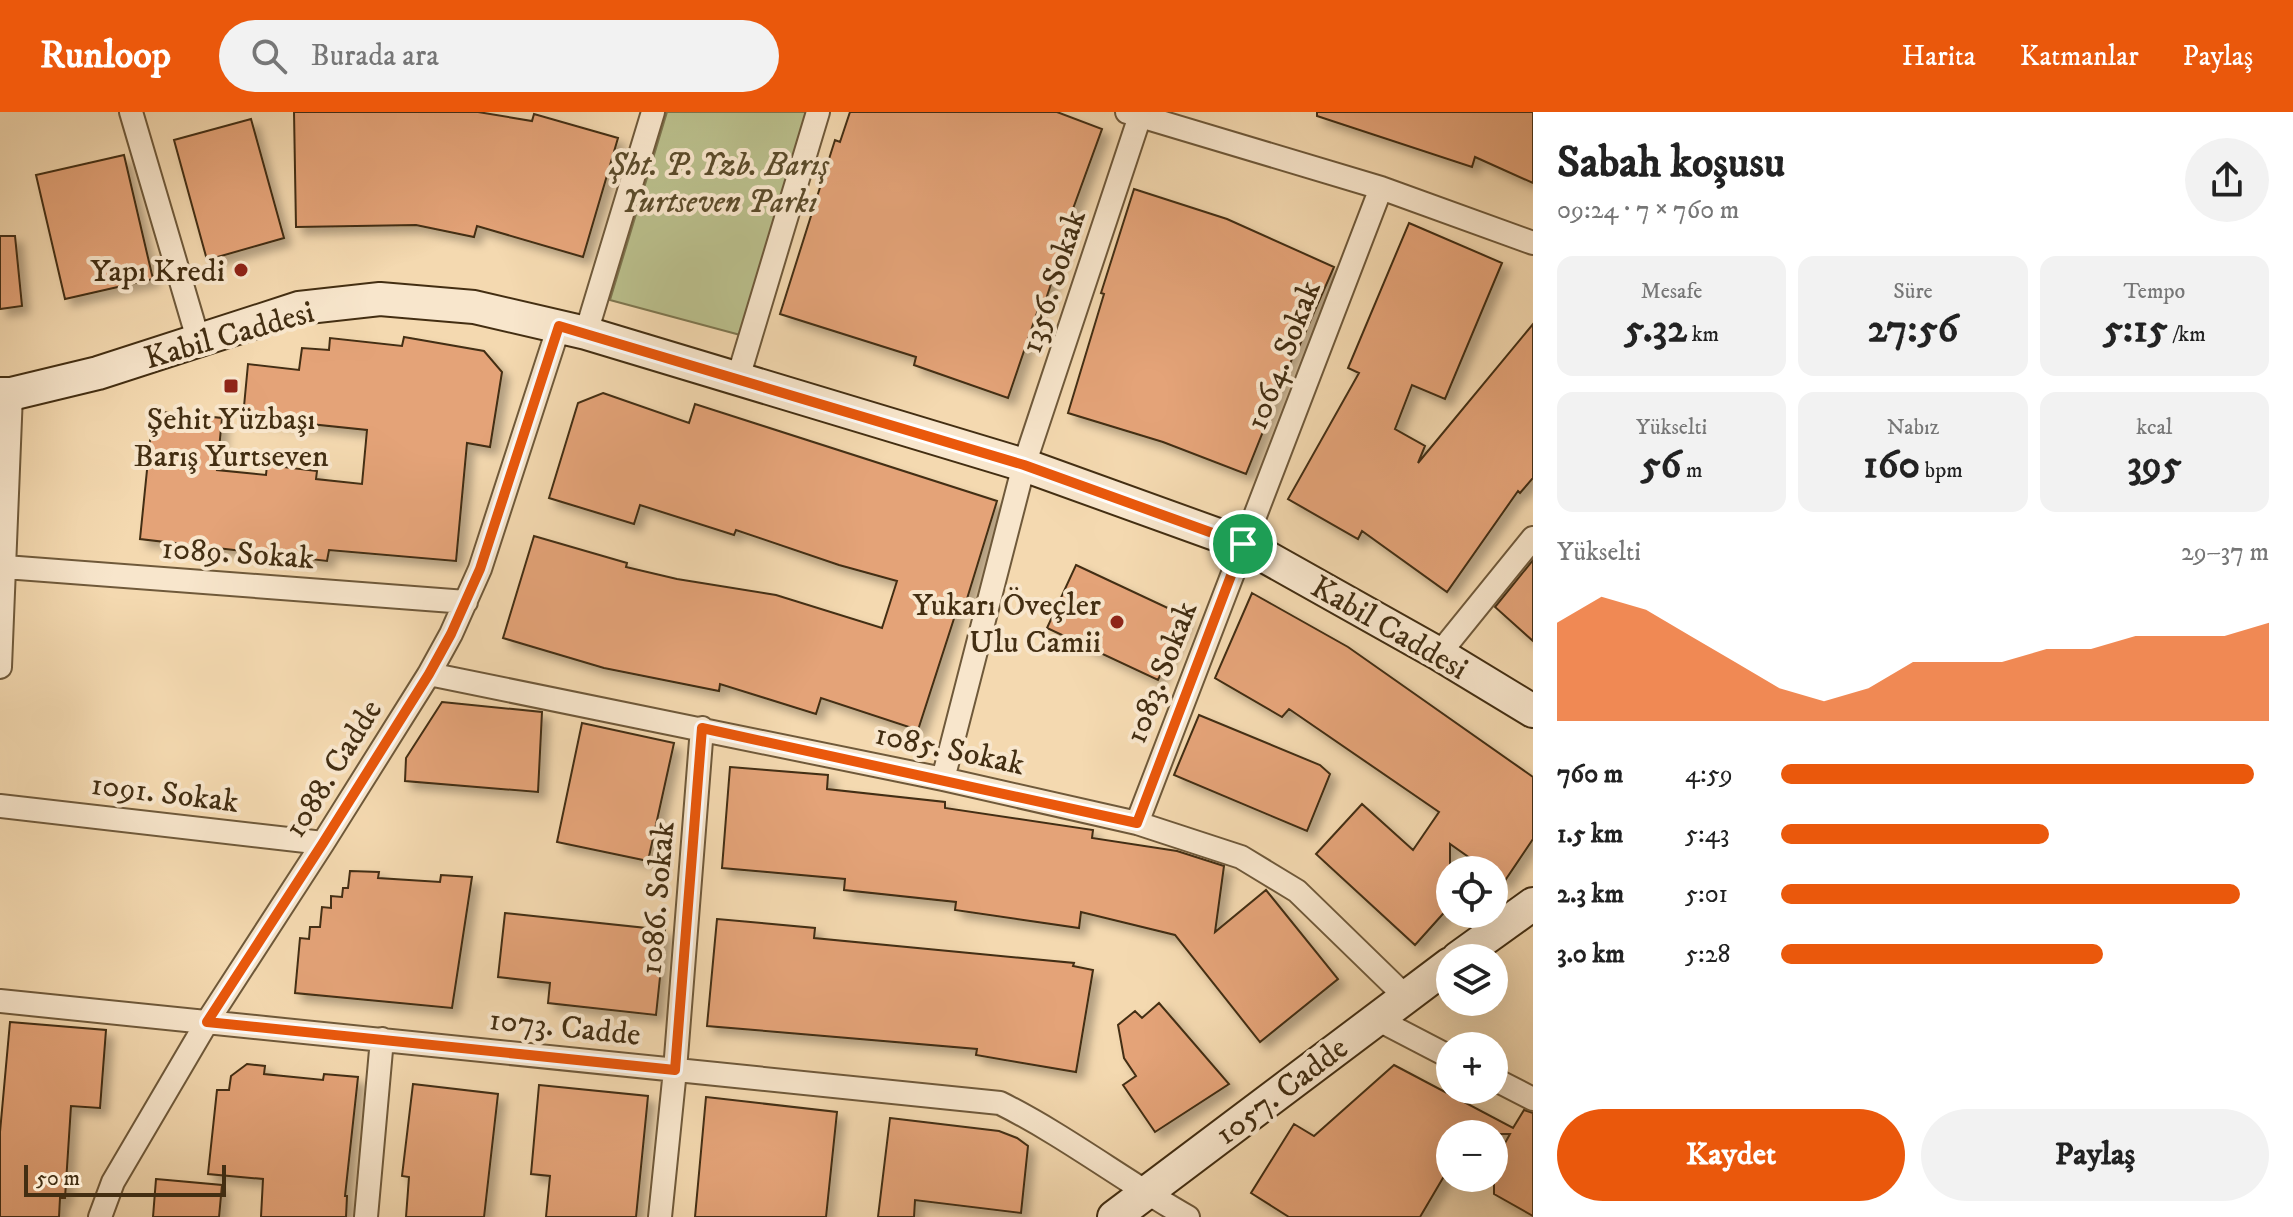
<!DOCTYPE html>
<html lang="tr">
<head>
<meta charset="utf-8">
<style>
	body { margin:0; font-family:"IM FELL DW Pica",serif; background:#f2f2f2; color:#222; height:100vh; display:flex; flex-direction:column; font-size:30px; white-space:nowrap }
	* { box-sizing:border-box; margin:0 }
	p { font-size:26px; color:#767676 }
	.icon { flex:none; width:44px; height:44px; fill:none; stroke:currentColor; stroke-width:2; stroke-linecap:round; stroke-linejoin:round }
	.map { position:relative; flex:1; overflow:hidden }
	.drawer { display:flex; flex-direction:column; background:#fff; width:760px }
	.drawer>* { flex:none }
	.controls { position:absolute; left:1436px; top:744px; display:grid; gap:16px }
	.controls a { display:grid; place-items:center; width:72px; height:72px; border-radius:50%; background:#fff; box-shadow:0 8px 32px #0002; font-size:40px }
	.scale { position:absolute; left:24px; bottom:20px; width:202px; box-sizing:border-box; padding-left:8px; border:4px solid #432e12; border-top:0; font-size:22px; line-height:28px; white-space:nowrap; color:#432e12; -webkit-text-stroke:6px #f8e6cc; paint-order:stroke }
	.pin { position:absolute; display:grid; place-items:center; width:68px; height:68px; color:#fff; margin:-34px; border:4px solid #fff; border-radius:50%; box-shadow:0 2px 8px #0007 }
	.round { display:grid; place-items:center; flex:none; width:84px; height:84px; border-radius:42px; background:#f2f2f2 }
	.head { display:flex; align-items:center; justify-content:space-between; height:136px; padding:0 24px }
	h1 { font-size:44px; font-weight:800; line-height:60px }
	.figures { display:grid; grid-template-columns:repeat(3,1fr); gap:12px; height:136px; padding:8px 24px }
	.figures div { display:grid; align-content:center; border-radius:16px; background:#f2f2f2; text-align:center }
	.figures b { font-size:40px; font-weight:800 }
	.figures small { font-size:22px; font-weight:400 }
	.figures p { font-size:22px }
	.chart { height:224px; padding:16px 24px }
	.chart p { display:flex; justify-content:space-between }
	.chart svg { width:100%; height:144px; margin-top:8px; fill:#ea580c; opacity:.7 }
	.primary-button { display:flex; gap:16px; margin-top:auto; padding:16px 24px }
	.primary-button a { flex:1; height:92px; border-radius:48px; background:#ea580c; color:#fff; font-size:32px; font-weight:800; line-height:92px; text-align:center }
	.primary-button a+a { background:#f2f2f2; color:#222 }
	ul { padding:0 24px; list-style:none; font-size:26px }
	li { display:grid; grid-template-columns:128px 96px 1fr; align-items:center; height:60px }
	li i { height:20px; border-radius:10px; background:#ea580c }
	header { display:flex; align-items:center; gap:48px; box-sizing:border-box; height:112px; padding:0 40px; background:#ea580c; color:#fff }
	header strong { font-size:38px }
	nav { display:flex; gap:44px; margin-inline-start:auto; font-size:28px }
	.search { width:560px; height:72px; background:#f2f2f2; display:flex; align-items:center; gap:20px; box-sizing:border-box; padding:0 28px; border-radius:44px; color:#767676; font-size:30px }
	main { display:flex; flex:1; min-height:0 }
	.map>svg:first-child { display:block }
	.green { fill:#babf8c; stroke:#7e764f; stroke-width:2 }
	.building { fill:#e4a378; stroke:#432e12; stroke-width:2; filter:url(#shadow) }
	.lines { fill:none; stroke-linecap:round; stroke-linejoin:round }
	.street-casing { stroke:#6f593a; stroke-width:26 }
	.secondary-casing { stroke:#432e12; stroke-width:36 }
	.street { stroke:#f8e6cc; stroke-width:22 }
	.secondary { stroke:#f8e6cc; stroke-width:32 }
	.route-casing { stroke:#fff; stroke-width:16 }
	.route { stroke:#ea580c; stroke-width:10 }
	.poi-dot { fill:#8f2418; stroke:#f8e6cc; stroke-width:3 }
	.labels { text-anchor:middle; stroke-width:8; stroke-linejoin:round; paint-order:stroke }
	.park-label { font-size:32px; font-style:italic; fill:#5b4b2a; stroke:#f8e6cc }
	.poi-label { font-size:32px; fill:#432e12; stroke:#f8e6cc; text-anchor:end }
	.street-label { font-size:32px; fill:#432e12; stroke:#f8e6cc }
</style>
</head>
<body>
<header>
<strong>Runloop</strong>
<div class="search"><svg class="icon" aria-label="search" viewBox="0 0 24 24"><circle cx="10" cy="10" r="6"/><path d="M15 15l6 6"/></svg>Burada ara</div>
<nav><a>Harita</a><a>Katmanlar</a><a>Paylaş</a></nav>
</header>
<main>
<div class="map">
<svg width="1533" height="1105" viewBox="0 0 1533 1105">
	<defs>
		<filter id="shadow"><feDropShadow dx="7" dy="7" stdDeviation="4" flood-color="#0004"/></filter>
	</defs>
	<rect width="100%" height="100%" fill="#f4d9b0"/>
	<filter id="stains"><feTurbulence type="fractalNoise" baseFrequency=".0025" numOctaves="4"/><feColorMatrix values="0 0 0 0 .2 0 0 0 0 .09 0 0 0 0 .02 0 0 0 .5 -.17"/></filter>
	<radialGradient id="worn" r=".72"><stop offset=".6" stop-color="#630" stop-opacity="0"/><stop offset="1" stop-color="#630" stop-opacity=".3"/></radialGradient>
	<path class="green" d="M667,0h149l-72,224 -134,-36z"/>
	<path class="building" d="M294,0h184l54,9 2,-7 84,24 -35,119 -106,-31 -3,11 -58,-12 -120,2z
		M850,0h207l45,17 -36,99 3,2 -25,75 -4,-1 -32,94 -94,-33 2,-8 -136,-43 55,-174 5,2z
		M1317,0h216v71l-58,-26 -3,10 -155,-51z
		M251,7l33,119 -77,22 -33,-120z
		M124,43l29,124 -88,20 -29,-124z
		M1134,77l93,30 107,48 -36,82h-2l-50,125 -83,-32 -95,-29 36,-119 -3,-1z
		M1409,111l93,40 -57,136 -33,-14 -17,44 30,17 -7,17 115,-139v154l-13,15 -2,-2 -71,101 -85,-61 -4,8 -70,-40 71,-126 -11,-5z
		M0,124h15l7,70 -22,3z
		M404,225l80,14 18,21 -12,75 -23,-4 -11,118 -127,-11 -2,11 -187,-22 13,-128 69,7 -5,52 49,5 1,-10 50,6 -1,8 46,5 5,-54 -124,-13 5,-53 51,6 3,-22 27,2 1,-12 72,8z
		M603,281l86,30 6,-19 302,97 -31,101 -6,-2 -42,130 -97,-32 -5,16 -96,-30 -1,7 -115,-23 -101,-30 31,-102 93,27 -1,4 51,12 99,16 106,33 15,-47 -58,-16 -103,-35 -2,5 -94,-30 -6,19 -85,-26 29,-95z
		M1533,448v81l-38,-34z
		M1076,453l111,52 -29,63 -111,-52z
		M1252,481l96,54 185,130v62l-29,43 -10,-7v-5h-7l-37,-26v62l-35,39 -99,-91 46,-50 51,46 26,-38 -150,-103 -7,8 -67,-39z
		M442,590l100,10 -4,80 -133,-11 1,-23z
		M1199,603l121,50 10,9 -23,57 -133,-56z
		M582,611l92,20 -26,118 -91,-19z
		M730,655l98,8 -1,14 118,13v6l148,22 -1,8 85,13 47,15 -9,66 51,-42 72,89 -78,63 -85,-107 -94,-23 -2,16 -124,-18 1,-8 -112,-12 1,-11 -123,-11z
		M350,759l29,1 -1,6 62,4 1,-7 31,2 -20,131 -157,-15 5,-55 9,1 1,-12h10l2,-20 9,1v-12l11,1 1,-9h5z
		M505,801l160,17 -9,85 -108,-12 2,-20 -52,-6z
		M717,807l98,9 -1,10 260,25 -1,3 20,4 -17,102 -100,-17 1,-6 -270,-23z
		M1159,891l70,81 -74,48 -32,-47 13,-9 -12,-18 -6,-33 17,-14 7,7z
		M10,910l96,8 -6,78 -29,-2 -6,92h-5l-1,19h-59v-85z
		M247,952l18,2 -1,8 59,6 1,-6 34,3 -13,119h2l-1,21h-85l2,-38 -55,-5 9,-84h12l2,-14z
		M1394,953l119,63 11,-18 9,3v103l-39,-22v-31l16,-29h-60v32l-30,51h-131l-38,-24 43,-69 20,12z
		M413,972l85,10 -14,123h-78l3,-40 -7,-1z
		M539,973l109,11 -12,121h-90l4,-41 -19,-2z
		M706,985l131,15 -11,105h-131z
		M890,1006l109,13 18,7 11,8 -7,67 -106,-13 -1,17h-36z
		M156,1067l66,6 -3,32h-66z"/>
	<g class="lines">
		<g class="street-casing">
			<path id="street" d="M131,0l67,227
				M1127,0l254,76 152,55
				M586,221l67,-221
				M738,266l80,-266
				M5,455l461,35
				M1439,542l94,-116
				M0,555l11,-273
				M429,562l514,105 194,44 104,34 56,34 108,105
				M943,667l81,-314 116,-349
				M0,694l323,37
				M1137,711l244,-635
				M0,889l1000,102c66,33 124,78 188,114
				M1375,906l75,39
				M1494,967l39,20
				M100,1105l13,-35 94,-160 116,-179 106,-169 22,-40 29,-65 79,-243
				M366,1105l16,-178
				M660,1105l15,-147 27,-342"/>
		</g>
		<g class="secondary-casing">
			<path id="secondary" d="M0,282h11l87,-21 201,-65 81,-9 94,8 112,26 438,132 219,79 196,110 94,57
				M1458,846l75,-54
				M1114,1105l336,-253"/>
		</g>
		<use href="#street" class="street"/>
		<use href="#secondary" class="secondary"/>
	</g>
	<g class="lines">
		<g class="route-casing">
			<path id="route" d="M559,214l465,139 219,79 -106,279 -435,-95 -27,342 -468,-48 116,-179 106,-169 22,-40 29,-65z"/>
		</g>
		<use href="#route" class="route"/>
	</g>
	<g class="poi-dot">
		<circle cx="241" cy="158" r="8"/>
		<rect x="223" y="266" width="16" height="16" rx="4"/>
		<circle cx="1117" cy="510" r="8"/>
	</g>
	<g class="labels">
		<g class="park-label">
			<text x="719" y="63">Şht. P. Yzb. Barış<tspan x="719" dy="37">Yurtseven Parkı</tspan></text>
		</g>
		<g class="poi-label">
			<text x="225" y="169">Yapı Kredi</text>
			<text x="231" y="317" text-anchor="middle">Şehit Yüzbaşı<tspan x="231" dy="37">Barış Yurtseven</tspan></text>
			<text x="1101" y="503">Yukarı Öveçler<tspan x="1101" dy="37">Ulu Camii</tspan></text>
		</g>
		<g class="street-label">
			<text transform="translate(1052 169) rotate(-72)" y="11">1356. Sokak</text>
			<text transform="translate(229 222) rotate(-16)" y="11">Kabil Caddesi</text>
			<text transform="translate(1282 243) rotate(-69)" y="11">1064. Sokak</text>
			<text transform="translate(238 440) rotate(4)" y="11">1089. Sokak</text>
			<text transform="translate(1390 515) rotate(30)" y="11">Kabil Caddesi</text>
			<text transform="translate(1160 560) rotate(-69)" y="11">1083. Sokak</text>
			<text transform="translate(950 636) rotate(12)" y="11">1085. Sokak</text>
			<text transform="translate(332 656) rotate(-58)" y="11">1088. Cadde</text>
			<text transform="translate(165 680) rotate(7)" y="11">1091. Sokak</text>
			<text transform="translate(656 786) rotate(-85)" y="11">1086. Sokak</text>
			<text transform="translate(565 914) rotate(6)" y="11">1073. Cadde</text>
			<text transform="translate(1281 978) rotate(-37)" y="11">1057. Cadde</text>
		</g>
	</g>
	<rect width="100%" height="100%" filter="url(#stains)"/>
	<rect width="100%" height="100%" fill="url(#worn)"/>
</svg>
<div class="controls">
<a><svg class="icon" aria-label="locate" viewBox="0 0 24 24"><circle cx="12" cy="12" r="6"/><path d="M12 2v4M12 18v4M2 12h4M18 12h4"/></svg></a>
<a><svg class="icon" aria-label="layers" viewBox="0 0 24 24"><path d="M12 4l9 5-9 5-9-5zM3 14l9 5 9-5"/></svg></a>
<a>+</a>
<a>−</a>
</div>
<div class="scale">50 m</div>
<div class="pin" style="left:1243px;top:432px;background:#1e9e55"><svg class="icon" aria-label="arrive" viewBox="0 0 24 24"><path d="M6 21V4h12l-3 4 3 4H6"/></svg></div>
</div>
<section class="drawer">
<div class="head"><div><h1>Sabah koşusu</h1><p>09:24 · 7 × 760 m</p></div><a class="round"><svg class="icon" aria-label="share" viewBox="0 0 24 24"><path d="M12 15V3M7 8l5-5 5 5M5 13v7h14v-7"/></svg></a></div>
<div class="figures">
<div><p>Mesafe</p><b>5.32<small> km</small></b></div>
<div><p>Süre</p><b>27:56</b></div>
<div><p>Tempo</p><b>5:15<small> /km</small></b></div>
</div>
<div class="figures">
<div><p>Yükselti</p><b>56<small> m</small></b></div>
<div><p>Nabız</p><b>160<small> bpm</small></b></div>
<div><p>kcal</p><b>395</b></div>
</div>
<div class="chart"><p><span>Yükselti</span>29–37 m</p>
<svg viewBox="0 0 160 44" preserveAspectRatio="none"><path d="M0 44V14L10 6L20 10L30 18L40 26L50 34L60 38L70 34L80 26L90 26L100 26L110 22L120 22L130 18L140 18L150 18L160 14V44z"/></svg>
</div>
<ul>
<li><b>760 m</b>4:59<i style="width:97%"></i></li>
<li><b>1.5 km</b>5:43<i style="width:55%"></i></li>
<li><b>2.3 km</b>5:01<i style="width:94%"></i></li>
<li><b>3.0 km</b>5:28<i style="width:66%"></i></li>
</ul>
<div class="primary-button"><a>Kaydet</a><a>Paylaş</a></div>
</section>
</main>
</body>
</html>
